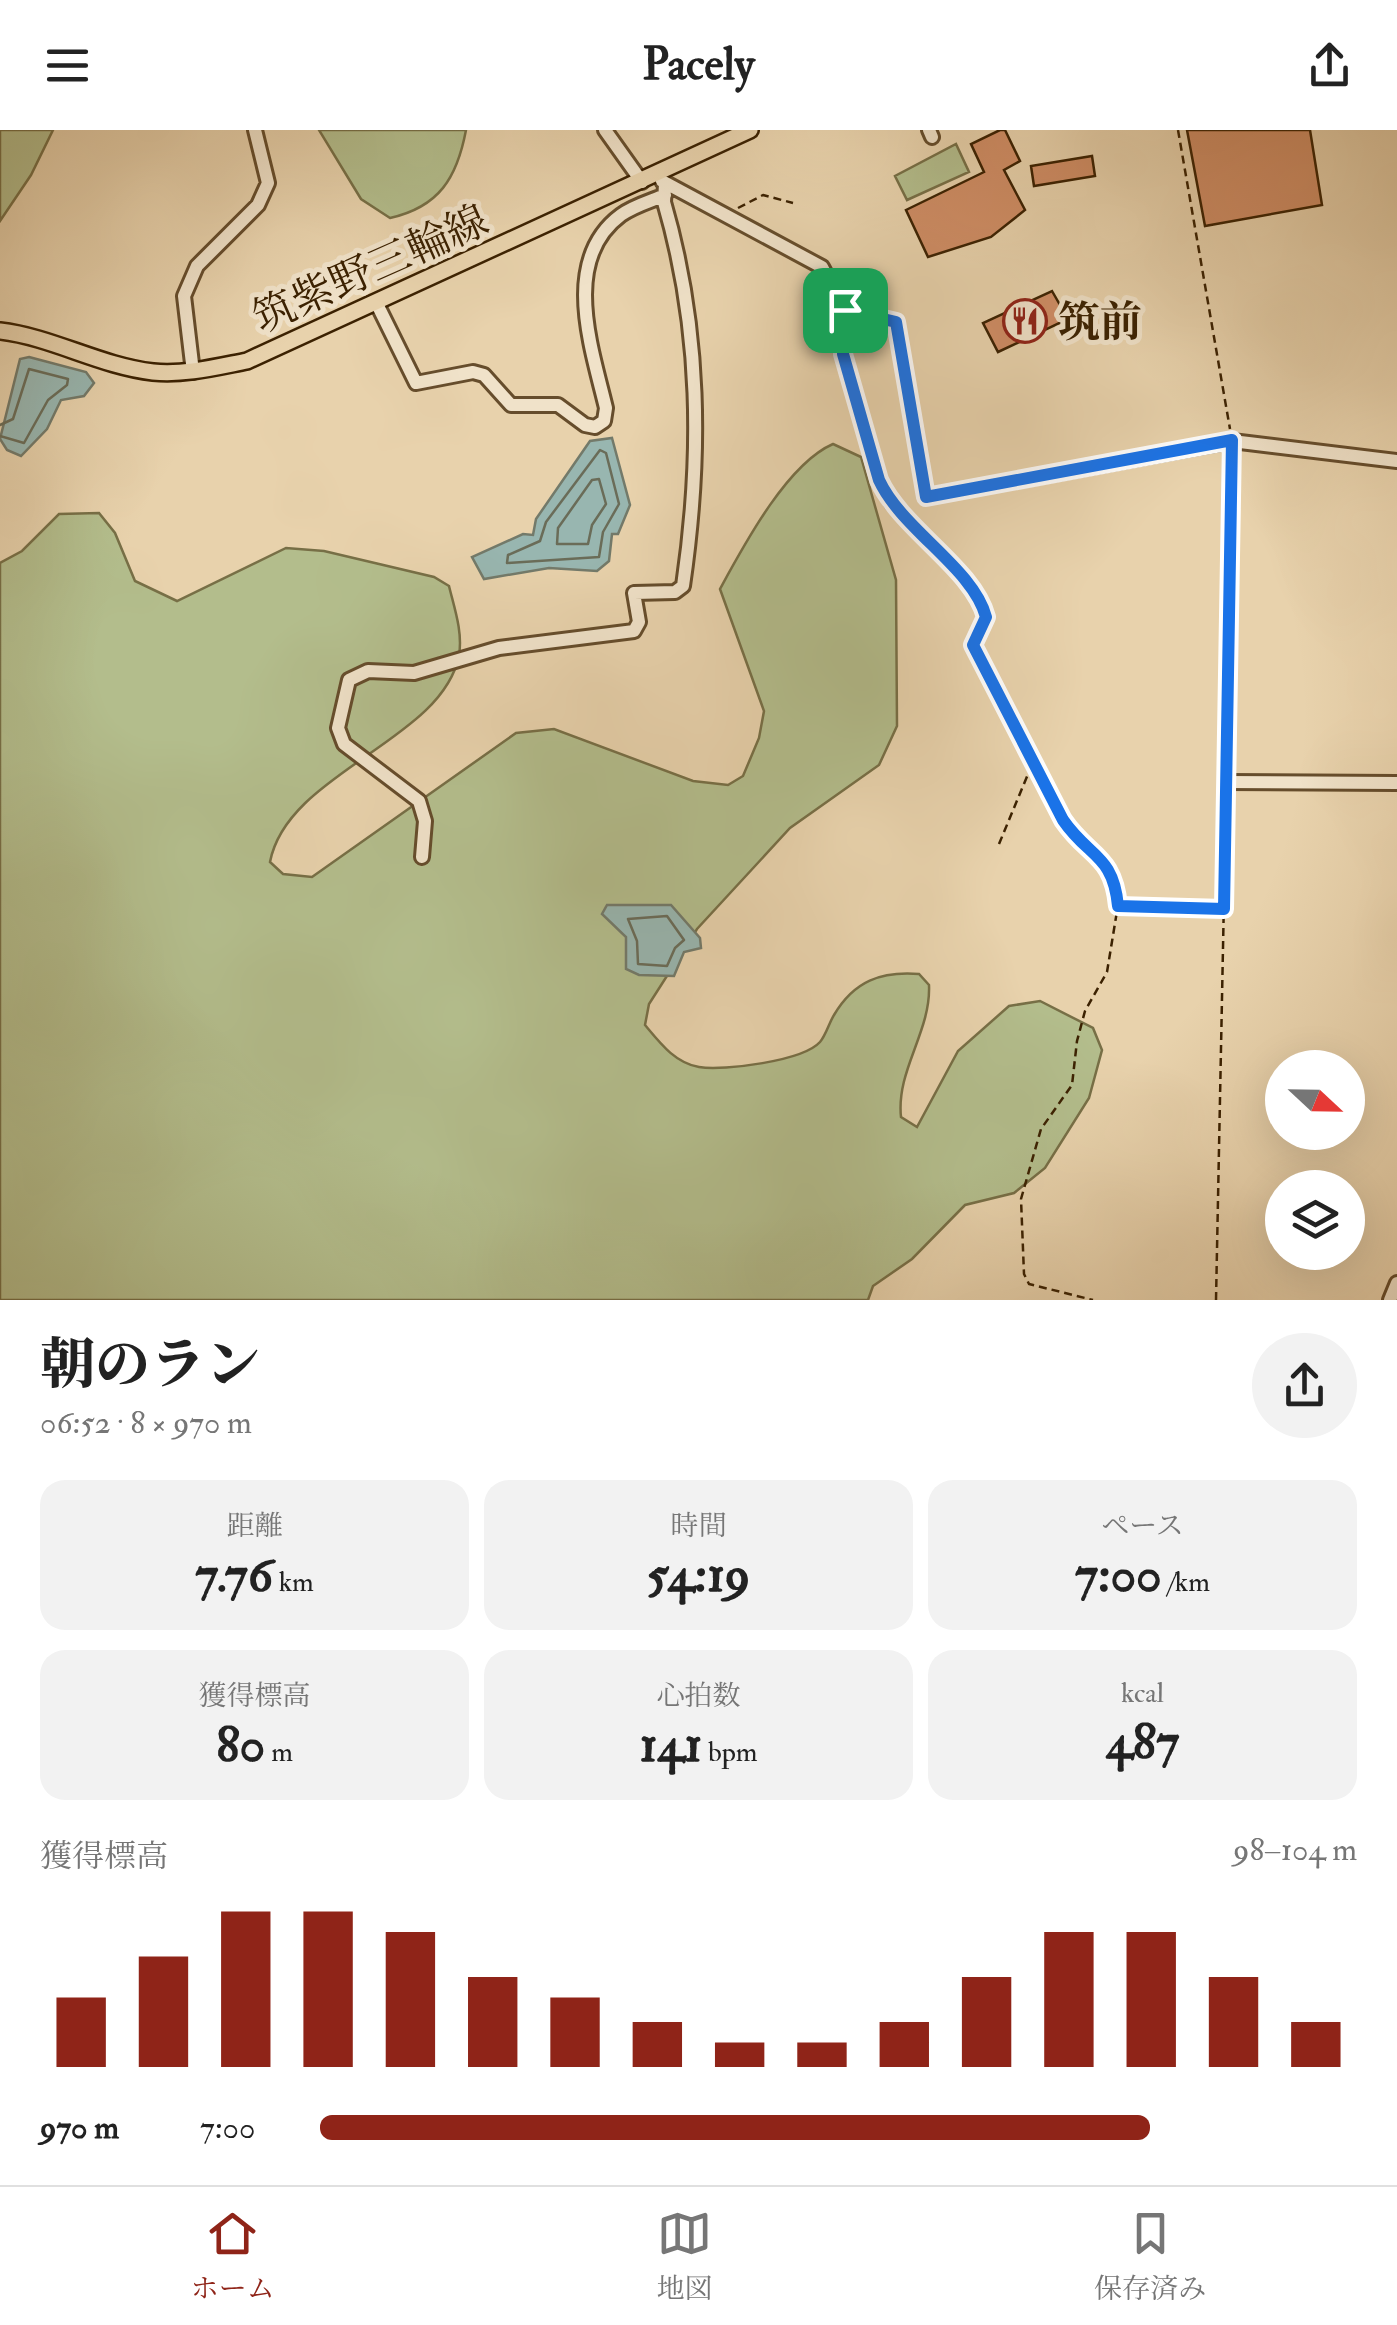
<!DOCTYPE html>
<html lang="ja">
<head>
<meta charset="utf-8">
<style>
	body { margin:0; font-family:"IM FELL Double Pica","Noto Serif JP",serif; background:#f2f2f2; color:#222; height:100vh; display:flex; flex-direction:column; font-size:38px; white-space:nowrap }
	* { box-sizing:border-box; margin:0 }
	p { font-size:32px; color:#767676 }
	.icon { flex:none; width:55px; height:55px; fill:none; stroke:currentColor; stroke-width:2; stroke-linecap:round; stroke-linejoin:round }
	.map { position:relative; height:1170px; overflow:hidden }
	.panel { display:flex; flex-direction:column; background:#fff; flex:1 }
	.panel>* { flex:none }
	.needle { width:65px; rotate:112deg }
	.fabs { position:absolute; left:1265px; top:920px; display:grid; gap:20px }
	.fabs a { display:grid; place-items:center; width:100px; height:100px; border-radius:50%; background:#fff; box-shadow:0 10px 40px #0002; font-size:50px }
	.pin { position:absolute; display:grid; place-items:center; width:85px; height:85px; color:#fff; margin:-42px; border-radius:20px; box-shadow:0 5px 15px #0006 }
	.round { display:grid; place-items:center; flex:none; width:105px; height:105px; border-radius:52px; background:#f2f2f2 }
	.summary { display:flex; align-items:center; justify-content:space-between; height:170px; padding:0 40px }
	h1 { font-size:55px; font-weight:800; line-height:75px }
	.stats { display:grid; grid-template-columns:repeat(3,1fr); gap:15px; height:170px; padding:10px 40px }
	.stats div { display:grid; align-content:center; border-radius:25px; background:#f2f2f2; text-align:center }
	.stats b { font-size:50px; font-weight:800 }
	.stats small { font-size:28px; font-weight:400 }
	.stats p { font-size:28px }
	.chart { height:280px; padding:20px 40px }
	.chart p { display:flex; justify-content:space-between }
	.chart svg { width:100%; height:180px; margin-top:10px; stroke:#8f2418; stroke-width:6 }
	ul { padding:0 40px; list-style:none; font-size:32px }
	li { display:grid; grid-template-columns:160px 120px 1fr; align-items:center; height:75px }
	li i { height:25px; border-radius:12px; background:#8f2418 }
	header { display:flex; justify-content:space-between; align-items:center; height:130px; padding:0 40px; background:#fff; font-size:45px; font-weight:800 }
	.dock { display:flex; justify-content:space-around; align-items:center; height:140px; border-top:2px solid #e0e0e0; background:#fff; font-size:28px; color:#767676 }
	.dock a { display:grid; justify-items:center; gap:5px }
	.dock .selected { color:#8f2418 }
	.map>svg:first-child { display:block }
	.green { fill:#b3bd8c; stroke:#776f46; stroke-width:2.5 }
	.water { fill:#98b6b0; stroke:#737a6a; stroke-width:2.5 }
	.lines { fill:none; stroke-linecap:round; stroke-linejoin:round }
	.shore { stroke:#6a6c58; stroke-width:2.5 }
	.building { fill:#cf8d65; stroke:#3b2101; stroke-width:2.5 }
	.minor-casing { stroke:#664d2c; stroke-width:18 }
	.major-casing { stroke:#3b2101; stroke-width:20 }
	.path { stroke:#3b2101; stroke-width:2.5; stroke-dasharray:8 5; stroke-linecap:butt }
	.minor { stroke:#f0e2c9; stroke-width:12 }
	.major { stroke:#e8d2ac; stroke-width:15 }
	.route-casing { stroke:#fff; stroke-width:20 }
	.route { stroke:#1a73e8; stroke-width:12 }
	.labels { text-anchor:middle; stroke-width:10; stroke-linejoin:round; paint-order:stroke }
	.street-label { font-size:42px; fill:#3b2101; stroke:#f0e2c9 }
	.poi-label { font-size:42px; font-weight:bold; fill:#3b2101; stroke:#f0e2c9; text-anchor:start }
</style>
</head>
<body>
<header><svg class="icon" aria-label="menu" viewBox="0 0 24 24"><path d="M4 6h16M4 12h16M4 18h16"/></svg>Pacely<svg class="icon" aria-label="share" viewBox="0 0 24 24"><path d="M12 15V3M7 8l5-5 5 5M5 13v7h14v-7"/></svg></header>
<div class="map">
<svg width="1397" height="1170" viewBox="0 0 1397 1170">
	<rect width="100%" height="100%" fill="#e8d2ac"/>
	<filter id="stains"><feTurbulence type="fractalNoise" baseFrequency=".002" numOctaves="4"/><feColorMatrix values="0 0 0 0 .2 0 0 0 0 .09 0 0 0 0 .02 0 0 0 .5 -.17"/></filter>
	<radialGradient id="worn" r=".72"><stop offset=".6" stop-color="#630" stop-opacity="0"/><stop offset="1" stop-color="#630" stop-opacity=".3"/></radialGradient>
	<path class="green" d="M0,0h53l-22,45 -31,46z
		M319,0h147c-9,48 -27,77 -76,88l-29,-19z
		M956,14l13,28 -62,28 -12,-24z
		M833,314l28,13 35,123 1,146 -18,39 -89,63 -93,101 -48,75 -4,21c15,18 30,38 54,42 25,4 104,-6 121,-25 6,-7 9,-19 14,-27 20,-34 47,-44 85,-41l10,11c2,47 -33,85 -28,132l16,10 41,-76 51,-45 31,-5 53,27 9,22 -13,48 -44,70 -31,25 -49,12 -53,54 -39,27 -5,14h-868v-737l22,-12 37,-37 40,-1 16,20 20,48 42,20 109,-53 38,3 110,26 15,9c5,21 14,46 10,69 -16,86 -172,117 -189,207l13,12 29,3 204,-144 38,-4 139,52 35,4 15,-9 16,-38 5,-27 -44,-122c24,-44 67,-125 113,-145z"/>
	<path class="water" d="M29,227l57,15 8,11 -10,13 -23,4 -14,29 -26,27 -14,-6 -7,-11 20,-80z
		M612,308l18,67 -12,29h-6l-3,27 -12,10 -48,-3 -65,11 -12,-22 51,-23 10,1 3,-16 54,-78z
		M607,775h64l29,33 1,10 -17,4 -10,24 -35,-1 -13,-6v-32l-24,-23z"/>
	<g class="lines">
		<path class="shore" d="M0,295l13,-6 16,-50 39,10 -1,6 -19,15 -24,43 -24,-7
			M600,320l6,3 13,51 -16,28 -4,25 -92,6 1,-8 32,-14 6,-19z
			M599,349l7,25 -14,21 -4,19h-31l1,-16 34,-48z
			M667,786l17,24 -9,8 -8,18 -29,-2 -1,-23 -9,-22z"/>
	</g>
	<path class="building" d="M1000,0h5l15,31 -16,9 21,40 -34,27 -63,20 -22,-47 78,-38 -13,-28z
		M1187,0h123l12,75 -117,21z
		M1092,26l3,20 -61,10 -3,-20z
		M1052,161l16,28 -70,33 -15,-29z"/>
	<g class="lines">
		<g class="minor-casing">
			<path id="minor" d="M605,0l37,52
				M929,0l3,7
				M662,51l160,86 23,43 51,12 30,175 306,-56 165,20
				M377,174l39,79 57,-11 11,3 27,30h47l27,20 10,2 9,-6 2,-13c-14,-59 -46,-148 15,-193 12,-9 30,-14 44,-20
				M845,180l-2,44 36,127 13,22
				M193,242l-9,-76 13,-30 61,-61 10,-22 -13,-53
				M1226,652l171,1
				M422,727l3,-36 -6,-20 -75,-57 -6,-16 11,-48 19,-9 46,2 85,-25 135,-17 5,-9 -5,-29 41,-1 8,-6c19,-130 18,-257 -19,-384l1,-18
				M1390,1170l7,-17"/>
		</g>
		<g class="major-casing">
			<path id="major" d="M0,201c52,6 100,35 153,41 32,3 63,-5 94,-11l503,-231"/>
		</g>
		<path class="path" d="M1178,0l52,299
			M738,78l25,-13 30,8
			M899,381l83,90 4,16 -13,28 90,175 16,22 24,15 9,17 6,31 -11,67 -22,39 -8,30 -5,44 -31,44 -20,70 3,75 5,10 64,16
			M1226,639l5,-317
			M999,714l32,-77
			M1120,776l102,3
			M1216,1170l10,-503"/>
		<use href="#minor" class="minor"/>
		<use href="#major" class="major"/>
	</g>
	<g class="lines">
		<g class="route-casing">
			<path id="route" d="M845,180l51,12 30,175 306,-57 -8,469 -106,-3c-5,-52 -29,-48 -55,-86l-90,-175 13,-28c-13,-49 -84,-87 -107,-137l-36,-126z"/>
		</g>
		<use href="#route" class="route"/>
	</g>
	<defs>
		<g id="restaurant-ring" transform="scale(2.25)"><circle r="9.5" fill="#f0e2c9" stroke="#8f2418" stroke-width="1.5"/><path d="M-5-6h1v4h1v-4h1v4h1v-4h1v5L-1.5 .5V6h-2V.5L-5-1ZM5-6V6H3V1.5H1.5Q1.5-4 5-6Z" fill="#8f2418"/></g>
	</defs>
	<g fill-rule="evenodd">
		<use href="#restaurant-ring" x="1025" y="191"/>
	</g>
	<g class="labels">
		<g class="street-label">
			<text transform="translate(370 138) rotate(-24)" y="15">筑紫野三輪線</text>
		</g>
		<g class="poi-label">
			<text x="1058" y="206">筑前</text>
		</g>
	</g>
	<rect width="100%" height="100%" filter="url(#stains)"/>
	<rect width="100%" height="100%" fill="url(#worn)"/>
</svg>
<div class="fabs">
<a><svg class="needle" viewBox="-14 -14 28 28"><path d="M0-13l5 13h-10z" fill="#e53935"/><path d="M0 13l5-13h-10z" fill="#767676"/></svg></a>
<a><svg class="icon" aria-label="layers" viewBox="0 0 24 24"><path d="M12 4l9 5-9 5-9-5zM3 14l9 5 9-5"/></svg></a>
</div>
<div class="pin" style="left:845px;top:180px;background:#1e9e55"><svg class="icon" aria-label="arrive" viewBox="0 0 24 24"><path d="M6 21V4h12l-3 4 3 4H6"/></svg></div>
</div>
<section class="panel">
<div class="summary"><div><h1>朝のラン</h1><p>06:52 · 8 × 970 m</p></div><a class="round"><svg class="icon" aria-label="share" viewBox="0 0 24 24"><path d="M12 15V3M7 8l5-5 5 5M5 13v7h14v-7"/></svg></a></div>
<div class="stats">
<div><p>距離</p><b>7.76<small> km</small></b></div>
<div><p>時間</p><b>54:19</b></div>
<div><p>ペース</p><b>7:00<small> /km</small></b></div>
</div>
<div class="stats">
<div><p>獲得標高</p><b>80<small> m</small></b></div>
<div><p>心拍数</p><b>141<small> bpm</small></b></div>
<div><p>kcal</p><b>487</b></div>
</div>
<div class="chart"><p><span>獲得標高</span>98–104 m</p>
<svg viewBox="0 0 160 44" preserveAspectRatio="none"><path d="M5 44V27M15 44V17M25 44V6M35 44V6M45 44V11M55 44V22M65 44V27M75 44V33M85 44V38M95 44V38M105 44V33M115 44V22M125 44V11M135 44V11M145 44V22M155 44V33"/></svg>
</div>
<ul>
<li><b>970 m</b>7:00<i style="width:80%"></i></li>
</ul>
</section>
<nav class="dock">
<a class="selected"><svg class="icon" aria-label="home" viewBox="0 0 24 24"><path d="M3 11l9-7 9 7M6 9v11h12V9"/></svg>ホーム</a>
<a><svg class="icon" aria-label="map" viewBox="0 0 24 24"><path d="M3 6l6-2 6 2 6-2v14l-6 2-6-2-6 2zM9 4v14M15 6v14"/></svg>地図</a>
<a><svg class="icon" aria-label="saved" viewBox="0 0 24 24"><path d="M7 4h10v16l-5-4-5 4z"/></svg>保存済み</a>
</nav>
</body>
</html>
